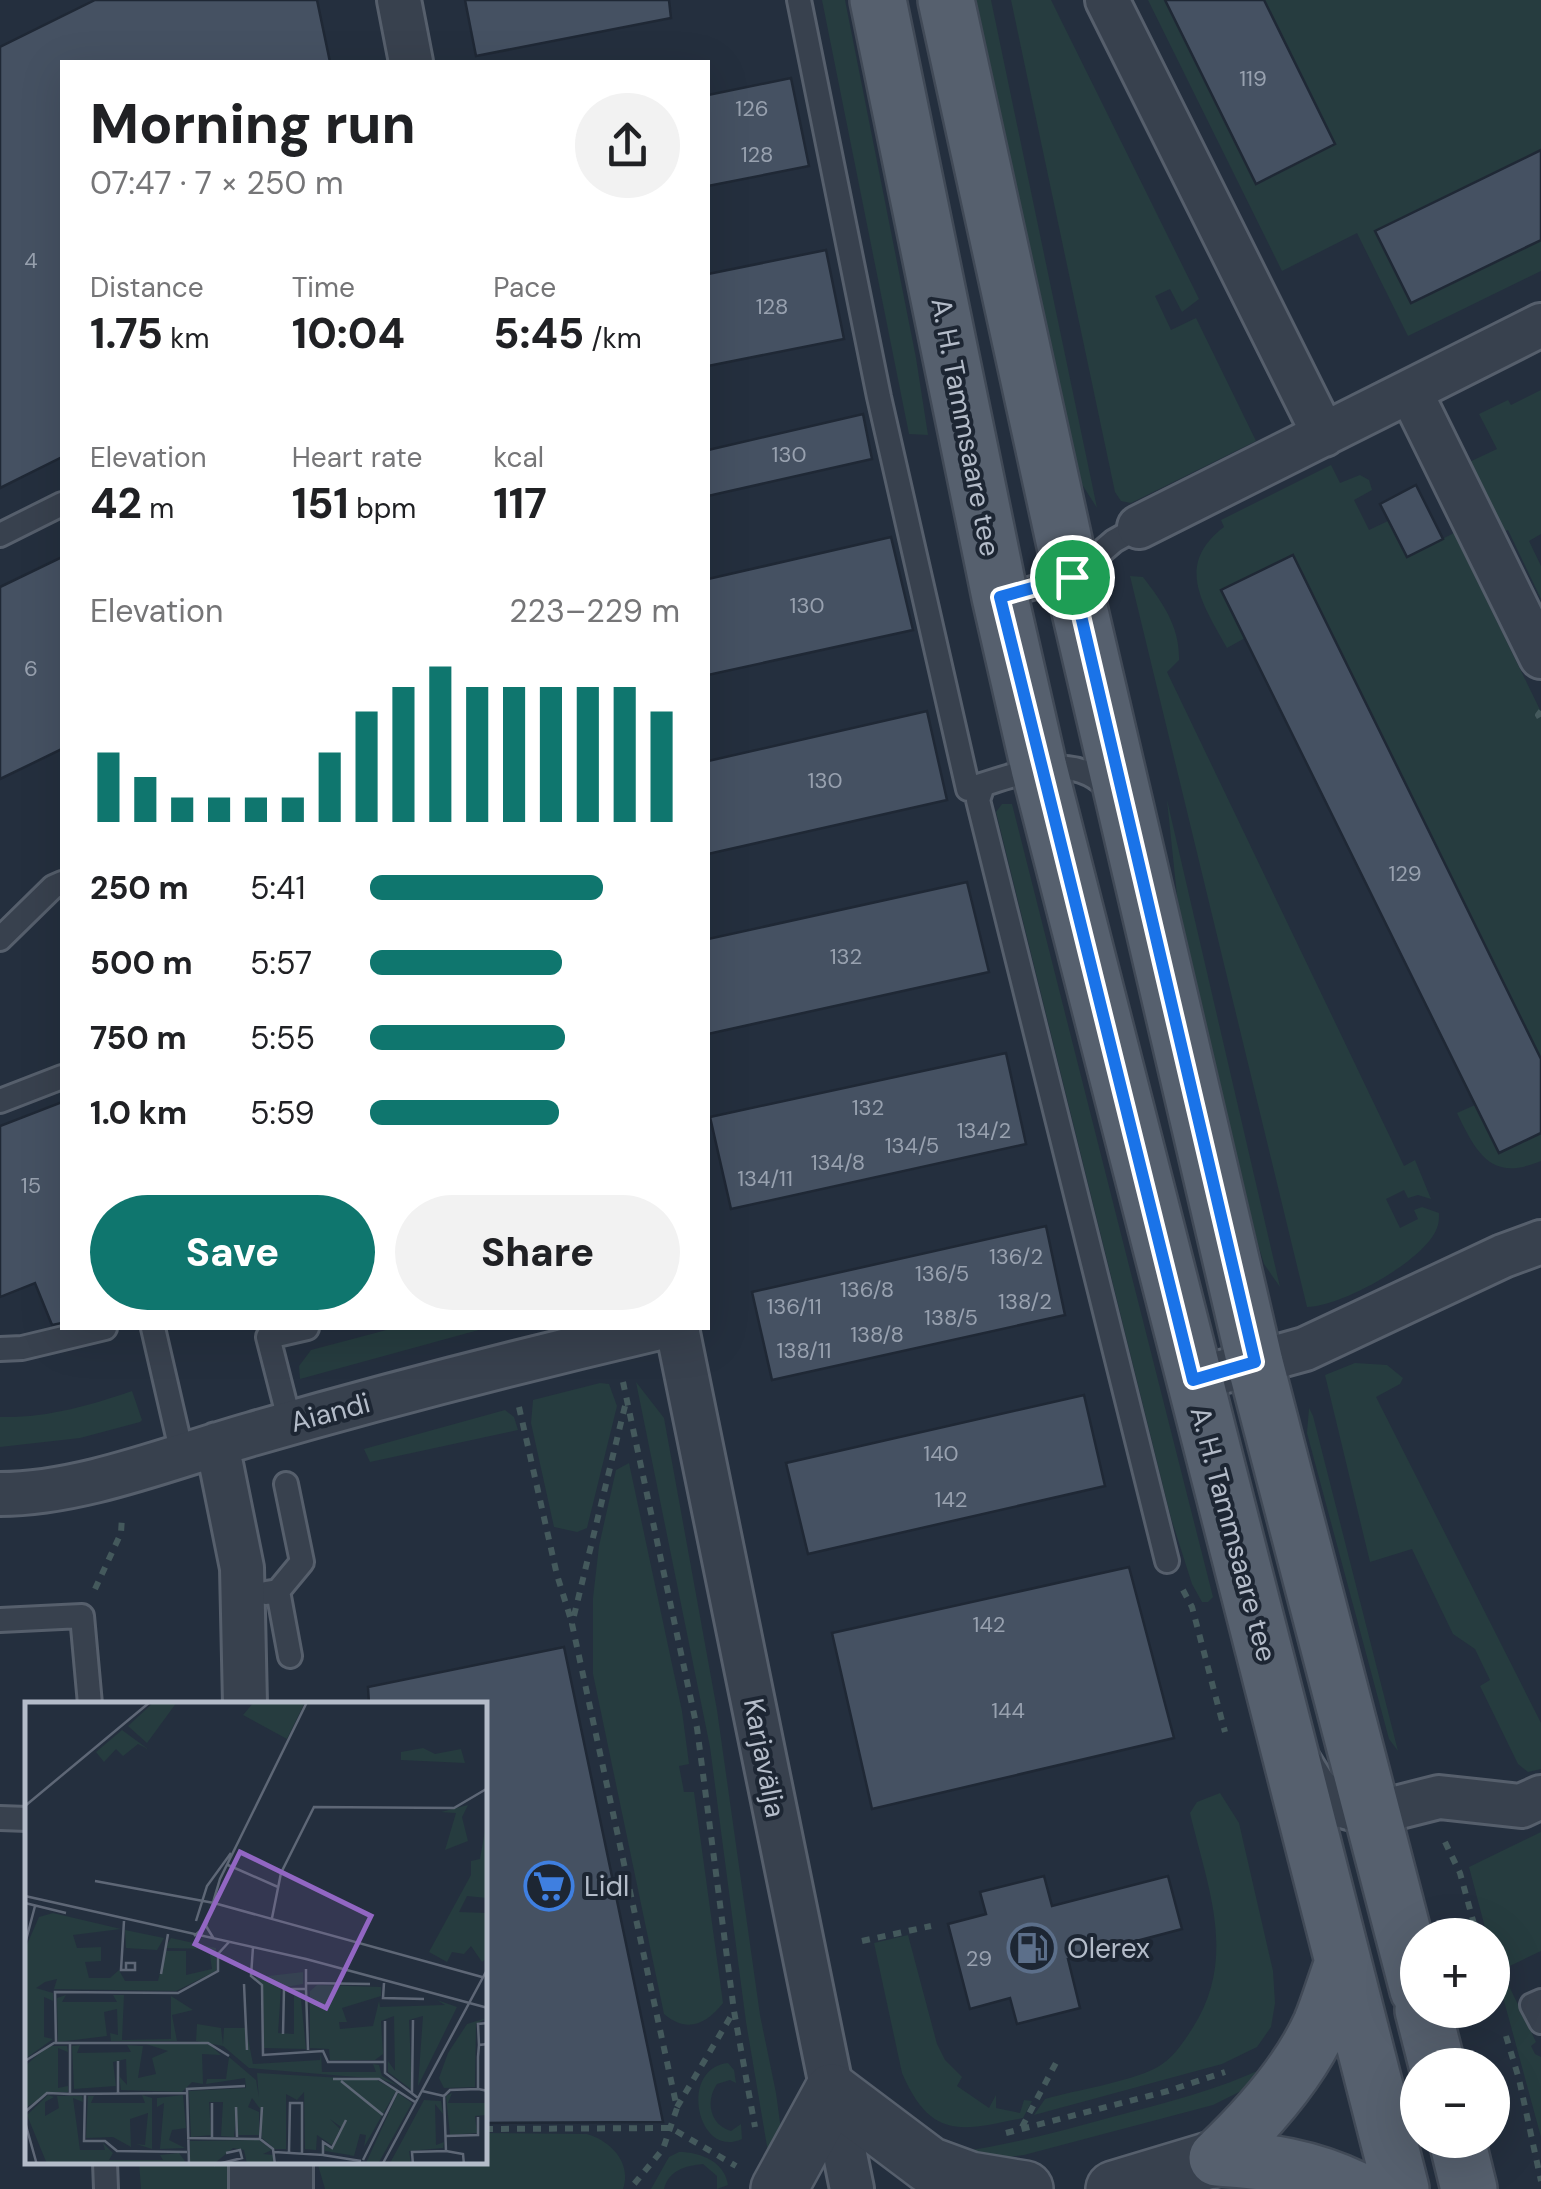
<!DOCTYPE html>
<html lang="en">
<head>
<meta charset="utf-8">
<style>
	body { margin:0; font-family:"DM Sans",sans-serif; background:#f2f2f2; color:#202124; height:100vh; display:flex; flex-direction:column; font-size:38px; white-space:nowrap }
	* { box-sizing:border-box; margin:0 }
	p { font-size:32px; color:#757577 }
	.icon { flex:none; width:55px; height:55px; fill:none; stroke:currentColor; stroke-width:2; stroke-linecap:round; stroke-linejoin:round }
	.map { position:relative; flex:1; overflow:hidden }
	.details { position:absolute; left:60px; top:60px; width:650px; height:1270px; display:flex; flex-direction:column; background:#fff; border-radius:0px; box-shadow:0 10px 40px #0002 }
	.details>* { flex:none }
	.tools { position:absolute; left:1400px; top:1918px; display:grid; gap:20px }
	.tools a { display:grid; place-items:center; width:110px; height:110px; border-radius:50%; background:#fff; box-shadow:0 10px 40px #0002; font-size:50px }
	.pin { position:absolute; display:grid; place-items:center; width:85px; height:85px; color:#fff; margin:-42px; border:5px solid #fff; border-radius:50%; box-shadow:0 2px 10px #0007 }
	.round { display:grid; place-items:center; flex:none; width:105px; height:105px; border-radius:52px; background:#f2f2f2 }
	.head { display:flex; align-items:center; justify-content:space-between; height:170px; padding:0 30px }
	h1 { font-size:55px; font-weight:800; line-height:75px }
	.stats { display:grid; grid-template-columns:repeat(3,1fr); gap:15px; height:170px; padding:10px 30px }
	.stats div { display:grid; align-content:center }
	.stats b { font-size:42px; font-weight:800 }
	.stats small { font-size:28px; font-weight:400 }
	.stats p { font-size:28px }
	.chart { height:280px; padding:20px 30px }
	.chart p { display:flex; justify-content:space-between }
	.chart svg { width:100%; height:180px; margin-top:10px; stroke:#0f766e; stroke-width:6 }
	.primary-button { display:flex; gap:20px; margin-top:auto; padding:20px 30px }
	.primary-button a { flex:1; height:115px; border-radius:60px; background:#0f766e; color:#fff; font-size:40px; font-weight:800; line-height:115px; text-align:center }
	.primary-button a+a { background:#f2f2f2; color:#202124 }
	ul { padding:0 30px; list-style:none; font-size:32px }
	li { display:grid; grid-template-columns:160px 120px 1fr; align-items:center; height:75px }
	li i { height:25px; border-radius:12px; background:#0f766e }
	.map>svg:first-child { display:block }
	.green { fill:#263c3f }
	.building { fill:#455162; stroke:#1f2835; stroke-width:2.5 }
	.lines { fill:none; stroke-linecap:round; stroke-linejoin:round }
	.service-casing { stroke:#565f6c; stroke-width:28 }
	.minor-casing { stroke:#565f6c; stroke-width:48 }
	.tertiary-casing { stroke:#565f6c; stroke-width:60 }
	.primary-casing { stroke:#414a57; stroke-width:60 }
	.path { stroke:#44595c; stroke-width:6; stroke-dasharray:8 8; stroke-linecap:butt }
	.service { stroke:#38414e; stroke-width:22 }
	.minor { stroke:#38414e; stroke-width:42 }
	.tertiary { stroke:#38414e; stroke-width:55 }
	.primary { stroke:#56606e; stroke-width:55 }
	.route-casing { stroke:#fff; stroke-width:20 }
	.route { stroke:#1a73e8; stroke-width:12 }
	.labels { text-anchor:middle; stroke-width:8; stroke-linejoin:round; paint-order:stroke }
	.number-label { font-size:22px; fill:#98a1af }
	.street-label { font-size:28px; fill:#b4bcc9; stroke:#1d2633 }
	.poi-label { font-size:28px; fill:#b4bcc9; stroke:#1d2633; text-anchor:start }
	.inset-road { fill:none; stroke:#5e6776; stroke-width:2.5 }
	.view { fill:#9266c3; fill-opacity:0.15; stroke:#9266c3; stroke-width:5 }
	.inset-edge { fill:none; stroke:#b4bcc9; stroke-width:5 }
</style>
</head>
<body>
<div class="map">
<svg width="1541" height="2189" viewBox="0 0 1541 2189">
	<rect width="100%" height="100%" fill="#242f3e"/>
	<path class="green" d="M822,0h23l71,358 12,77 -19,-1z
		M976,0h15l106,508 -19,-30z
		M1011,0h40l148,299 -17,13 -12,-23 -15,7 16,34 25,-12 60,123 -125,62 -10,-2 -6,-9z
		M1148,0h393v271l-133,65 -51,-103 -75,38z
		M1541,390v144l-12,7 12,25v33l-33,-69 -9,3 -34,-69 32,-15 -18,-35 29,-14 3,5z
		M1331,465l9,18 20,-8 9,5 3,10 -18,10 15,30 19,-9 19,36 47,-24 87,179v347l-248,-503 -71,34 23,48 -18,10c-24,-44 -53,-83 -3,-121l-3,-7z
		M1130,576l13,1c20,26 37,50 36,83l-12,12 237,494 11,-6 16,39 -13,-4 -10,3 -4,-8 -18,9 14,29 18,-9 -4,-9 8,-3 17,6c0,5 0,10 -2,15 -12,33 -97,79 -130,79z
		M1167,800l113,487 -16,-23 -7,-23 -76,-307z
		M1002,804h10l201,793 -5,5h-6l-10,-18 -21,-66 -175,-706z
		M1475,1105l24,48 42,-20v28c-50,21 -64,-7 -84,-48z
		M394,1328h92l-186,51 -1,-13 12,-16z
		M1355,1363l32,2 16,13 -3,6 -24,13 165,326v46l-13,3 -10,-8 -38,-78 10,-6 -15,-31 -22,-15 -41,-85 -42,13 -45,-187z
		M636,1382l28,36 53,292 43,305 16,78 5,37 -11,34 -24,-142 -36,-275z
		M600,1383l9,1 8,22 -30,122 -10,4 -23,-5 -23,-104 2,-23z
		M132,1391l10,29 -2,2 -60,16 -80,9v-30c47,1 88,-11 132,-26z
		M1309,1408l4,8 85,335 -9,-12 -82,-306z
		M505,1410l9,7 4,13 -148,32 -6,-13z
		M629,1463l53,248 7,53 -10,2 5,26h10l29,211c-17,22 -37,30 -59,11l-71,-340v-76l6,-52 17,-76z
		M1220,1793l19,30 34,148 2,32 -4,24 -14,20 -35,17 -188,51 11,-16c31,-9 84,-17 111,-31 17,-9 26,-24 36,-39 46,-71 16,-140 -2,-216l7,-11z
		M1541,1832v119l-44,21 -5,-37h-5l-18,-68z
		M908,1935l29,109 8,16 17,17 -5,9 32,22 7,-13v13l24,5 4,-13 8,1 -9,17c-62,13 -92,22 -121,-45l-28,-130z
		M1508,1984l28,58 -5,4 4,8 6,3v80l-41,-151z
		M728,2063l6,7 2,13 -6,-3 -13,4c-12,17 -7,41 14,47l10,-7 1,15c-45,21 -64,-71 -14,-76z
		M1268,2066l-17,20 -38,19 -189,50 -23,3 -41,-6c52,-8 102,-21 152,-35 53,-14 106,-27 156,-51z
		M485,2133l102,1c24,7 45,29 36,55h-298l-7,-24 -1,-3h168z
		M679,2152c22,0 46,10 49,33l-11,4v-13l-14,-12c-18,2 -34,6 -39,25h-13l18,-32z
		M139,2162h99l-1,27h-96z"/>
	<path class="building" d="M95,0h222l13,62h-268v395l-62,31v-441z
		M465,0h204l2,18 -195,38z
		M1165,0h99l71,144 -79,40z
		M791,78l18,88 -101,20v-91z
		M1541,150v90l-130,63 -36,-72z
		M826,250l18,89 -136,27v-92z
		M863,414l9,45 -164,37v-46z
		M1416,485l27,54 -36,18 -27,-53z
		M891,537l22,93 -205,45v-96z
		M1293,555l248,504v74l-42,20 -278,-563z
		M62,557v192l-62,30v-192z
		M927,711l20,89 -239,54v-93z
		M967,882l22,90 -281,62v-95z
		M1006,1053l20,91 -295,65 -21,-92z
		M62,1102v221l-10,2 -17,-42 -35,14v-171z
		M1046,1226l19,89 -293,65 -20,-88z
		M1084,1395l21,91 -297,68 -22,-91z
		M1129,1567l45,171 -302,71 -40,-176z
		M564,1647l88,421 11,54 -178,1v-419h-116l-1,-17z
		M1044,1876l8,30 116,-30 14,53 -114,30 12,49 -63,16 -7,-26 -40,11 -22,-85 38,-10 -6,-22z"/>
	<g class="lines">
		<g class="service-casing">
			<path id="service" d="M799,0l80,397 89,392c47,-13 107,-43 144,4
				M0,535l62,-31
				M1000,597l72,-20 42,-36 25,-14
				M983,785l-5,15 189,761
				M0,939l53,-52 9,-4
				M0,1101l62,-24
				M153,1328l29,126
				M0,1349l22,-1 83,-20
				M290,1423l-22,-86 39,-9
				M278,1591l24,-29 -16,-78
				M266,1593l12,-2 12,65
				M0,1620l82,-4 8,88
				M0,1818l28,1
				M1541,2001l-9,4 9,17
				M105,2162l1,27"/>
		</g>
		<g class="minor-casing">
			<path id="minor" d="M399,0l12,62
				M1107,0l217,435
				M1410,391l131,-66
				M1139,527l271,-136 131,266
				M677,1328l175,861
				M1193,1380l112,-31 198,-93 38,-14
				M217,1444l25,124 3,136
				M0,1494c82,0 174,-38 252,-60 135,-39 271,-74 407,-106
				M1296,1757l20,32 22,16 34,9 67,-17 82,9 20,-9
				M291,2162v27
				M251,2189v-27"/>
		</g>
		<g class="tertiary-casing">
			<path id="tertiary" d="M779,2189l53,-97 97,73 41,15 55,9
				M1114,2189l103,-31"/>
		</g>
		<g class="primary-casing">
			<path id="primary" d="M878,0l122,597 39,171 362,1421
				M946,0l126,577 183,786 163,627
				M1423,2010l14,55
				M1457,2140l12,49
				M1217,2158c39,-37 82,-85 104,-134 8,-19 14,-40 21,-59
				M1217,2158c50,3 93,9 138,31"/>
		</g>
		<path class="path" d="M1541,711l-3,4 3,5
			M623,1382l74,346 37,283 21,116
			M625,1406l-53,218 105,484 -14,41 -33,40
			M519,1407l38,168 15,48
			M95,1589l26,-56 1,-16
			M1183,1590l9,17 33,125
			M1445,1842l15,31 17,62
			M862,1941l69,-15
			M1492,1986l17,-8
			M1506,2036l13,43 22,102
			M677,2107l57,-96
			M1022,2127l35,-66
			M485,2129l186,-1 65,38
			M1006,2133l162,-42 57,-19"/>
		<use href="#service" class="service"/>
		<use href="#minor" class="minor"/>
		<use href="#tertiary" class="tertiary"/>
		<use href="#primary" class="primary"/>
	</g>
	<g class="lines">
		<g class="route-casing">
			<path id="route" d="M1072,577l183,785 -62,18 -193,-783z"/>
		</g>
		<use href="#route" class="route"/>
	</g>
	<defs>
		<g id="supermarket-ring" transform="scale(2.5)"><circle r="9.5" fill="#1d2633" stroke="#3f7fe0" stroke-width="1.5"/><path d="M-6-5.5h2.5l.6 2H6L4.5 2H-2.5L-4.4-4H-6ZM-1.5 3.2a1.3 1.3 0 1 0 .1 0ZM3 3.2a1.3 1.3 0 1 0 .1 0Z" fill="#3f7fe0"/></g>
		<g id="fuel-ring" transform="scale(2.5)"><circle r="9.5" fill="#1d2633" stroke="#5c6f8a" stroke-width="1.5"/><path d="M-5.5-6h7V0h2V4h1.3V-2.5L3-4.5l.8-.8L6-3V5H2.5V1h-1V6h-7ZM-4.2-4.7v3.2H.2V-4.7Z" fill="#5c6f8a"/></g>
	</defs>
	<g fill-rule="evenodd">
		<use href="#supermarket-ring" x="549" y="1886"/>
		<use href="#fuel-ring" x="1032" y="1948"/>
	</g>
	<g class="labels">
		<g class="number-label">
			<text x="1253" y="86">119</text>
			<text x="752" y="116">126</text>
			<text x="757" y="162">128</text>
			<text x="31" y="268">4</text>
			<text x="772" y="314">128</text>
			<text x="789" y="462">130</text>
			<text x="807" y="613">130</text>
			<text x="31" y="676">6</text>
			<text x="825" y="788">130</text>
			<text x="1405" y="881">129</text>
			<text x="846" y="964">132</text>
			<text x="868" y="1115">132</text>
			<text x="984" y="1138">134/2</text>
			<text x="912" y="1153">134/5</text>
			<text x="838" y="1170">134/8</text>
			<text x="765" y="1186">134/11</text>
			<text x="31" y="1193">15</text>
			<text x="1016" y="1264">136/2</text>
			<text x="942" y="1281">136/5</text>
			<text x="867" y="1297">136/8</text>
			<text x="1025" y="1309">138/2</text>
			<text x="794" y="1314">136/11</text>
			<text x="951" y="1325">138/5</text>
			<text x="877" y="1342">138/8</text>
			<text x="804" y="1358">138/11</text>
			<text x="941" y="1461">140</text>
			<text x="951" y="1507">142</text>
			<text x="989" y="1632">142</text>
			<text x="1008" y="1718">144</text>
			<text x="979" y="1966">29</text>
		</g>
		<g class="street-label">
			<text transform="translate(966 427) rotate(79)" y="10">A. H. Tammsaare tee</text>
			<text transform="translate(330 1412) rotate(-15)" y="10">Aiandi</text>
			<text transform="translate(1234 1534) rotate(75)" y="10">A. H. Tammsaare tee</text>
			<text transform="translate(765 1758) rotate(79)" y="10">Karjavälja</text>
		</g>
		<g class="poi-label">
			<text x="584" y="1896">Lidl</text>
			<text x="1067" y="1958">Olerex</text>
		</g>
	</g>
	<g transform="translate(25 1702)">
		<rect width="462" height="462" fill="#242f3e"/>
		<path d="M129,0h23l-30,41 -19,-17zM229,0h47l3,2 -17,35 -44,-24zM97,28l26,19 -10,-5 -15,12 -7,-7 -12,13 -8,-10zM398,46l12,6 26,-5 4,14 -64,-3v-8zM443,103l-6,12 6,24 -23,9 11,-37 -15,-1zM462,117v79l-20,-2 -8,16 28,1v45l-5,4 -11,-16 -7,8 -12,-2 -5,10 -18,-10 42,-77v-14l9,-2zM28,211l68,16 -48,6 4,13 24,-1v14l-16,1 4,16h21l9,-8 6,11h33l7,-30h21v24l26,-6 -3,-20 -44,-1 6,-10 45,10v23l-40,20 -122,-2 3,-10 -12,3 -9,6 17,5v8l-9,-4v40l9,2 -28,20v-110l14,-32zM100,228l39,8 -7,12 -31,-2zM234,269v6l44,-5v12l-22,4 -3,45 16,1v-41h-7l13,-3 6,59 -42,-1 -1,-63 -7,-7zM292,283l64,2v9l-39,12 5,14h-8l1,7 33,-3 6,-25 1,6 65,-2 -8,-5 20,7 -39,79 5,-70 -14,4 3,70 -24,-18v-11l7,10 -1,-55 -13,5 2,33 -8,6h-45l-1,-11 -19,-1v-57zM41,293l-4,7h55l-4,-7h11l-2,45 49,-1v-43l22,14 -21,5 5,26h-66l-1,-8 8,2 -1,-26 -13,3 3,24 -49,6 -1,-44zM462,316l-11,6 -1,63 -31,1 -5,-10 9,-25 19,-29zM172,322l24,4 2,17 1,-17h22l7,36 67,-4 1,-7 1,19h54l-3,-8 6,1 3,11 17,10 -18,-7 -132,-11 -26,-22 -27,-5zM121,342h63l12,11 -19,-1 1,30 -11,-2 -10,10 -61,-2 -2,-14 8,9 -1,-26 -13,3 3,24 -42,3 -2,-43 8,-1 -3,8 54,-1 -4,-7 16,1 -5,32 18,-4 -4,-16 16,-7zM23,344h19l1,6 -10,-4v40l10,-2v6h-17l-26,16v-42zM204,355l27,23 5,30 -9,-12 -4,9 11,5v23h-21l-2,-17 -2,19 -13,-1 2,-34h-14l2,33 -20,2 -2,-46 57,-3 -1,-10 -39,6 1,-5h19zM232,371l120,7 19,11 -32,56 2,-12 -6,-1 -6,22 8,1 -37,-6 -1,-6 7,4 10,-22 -11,-8 10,10 -8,16 -15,-10 -1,15 -11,-1 -1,-57 -7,8 -11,-6v55h-11l-13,-11zM373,391l14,10 -34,61 -13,1zM427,391l-4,10h39v12l-12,1 2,17 -27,2 -4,-39zM23,393l6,2 -9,5v14l14,-8 -2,-12h25l1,6 -10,-4 7,52h25l-2,-7 10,10 -4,7h54l-3,-5 19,-2 8,11h-140l-20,-49zM117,393l10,3v51l-16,-5 9,1 3,-32 -18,6 1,28 -18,-10 -27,1 2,-42h6l-3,7h54zM158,393l3,33 -14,2 -3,10 16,8 -25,1 4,-46 -7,4v-9zM399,398l17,1 2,13 -8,-10 1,41 8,-3 -1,6 -34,3 2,13 -22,1zM234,438l13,10 -9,4 10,1v9h-26l-3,-14 -11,-2 -18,15 -25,1v-23z" fill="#263c3f"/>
		<path class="inset-road" d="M0,104l125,-104M203,163l50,22M70,179l119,22 268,74M0,194l281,63 182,49M0,201l41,10M247,216l9,-45 33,-66 140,1 34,-20M99,219l-3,49h14v-7h-9v7M171,219l11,-35 24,-33M181,224l14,-47 87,-177M169,234l12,-10 8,13M0,242l10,-38M228,245l-2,29 11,9 1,70 60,-4 5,11h57M136,272l7,-40M281,281l64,1M359,281l-1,15 41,1M219,282l3,66M281,287l2,61M360,319v52l33,25M258,332l1,-45h22v-20M31,341l-1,-51 123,1 40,-22v-17l11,-12M45,341v51l116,-1M463,342l-9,1 -1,12v32l10,2M454,343l-1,-21 10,-1M0,359l29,-18h154l21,13M93,359v32M308,377h46l36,23M316,379l42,34M397,389l22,5 2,55M387,391l1,-73M60,392l-1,47h21l12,10 70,1M419,394l6,-6 28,-1M187,401v35M211,405l1,30M0,410l22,-19 23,1M0,420l12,43M421,434l32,-1v-18M162,436l73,1 13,10 2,16M235,437l2,-32M249,450l49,3v-13l9,6 14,-28M264,450l1,-49h12v50M298,453l38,6M338,458l35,-70M164,463l-2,-76 58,-3M189,463l28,-7 -2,-8 -14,3M357,463l106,-197M388,463l-1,-13 34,-1 17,3 1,11"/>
		<path class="view" d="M215,150l131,64 -45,92 -131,-64z"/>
		<rect width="462" height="462" class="inset-edge"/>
	</g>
</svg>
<div class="tools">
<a>+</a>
<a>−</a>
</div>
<div class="pin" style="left:1072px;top:577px;background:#1e9e55"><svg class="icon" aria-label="arrive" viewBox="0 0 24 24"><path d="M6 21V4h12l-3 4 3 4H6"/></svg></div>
<section class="details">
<div class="head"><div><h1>Morning run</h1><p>07:47 · 7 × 250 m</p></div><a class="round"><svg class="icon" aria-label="share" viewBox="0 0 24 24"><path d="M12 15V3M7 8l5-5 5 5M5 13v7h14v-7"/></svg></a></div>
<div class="stats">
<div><p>Distance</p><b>1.75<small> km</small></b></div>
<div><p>Time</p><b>10:04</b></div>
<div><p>Pace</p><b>5:45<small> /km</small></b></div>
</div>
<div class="stats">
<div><p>Elevation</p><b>42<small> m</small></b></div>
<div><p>Heart rate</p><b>151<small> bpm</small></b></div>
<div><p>kcal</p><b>117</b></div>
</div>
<div class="chart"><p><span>Elevation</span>223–229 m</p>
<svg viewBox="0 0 160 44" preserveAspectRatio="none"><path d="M5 44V27M15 44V33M25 44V38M35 44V38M45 44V38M55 44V38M65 44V27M75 44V17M85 44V11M95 44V6M105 44V11M115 44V11M125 44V11M135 44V11M145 44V11M155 44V17"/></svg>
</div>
<ul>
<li><b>250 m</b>5:41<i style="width:75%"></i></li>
<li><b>500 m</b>5:57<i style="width:62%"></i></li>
<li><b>750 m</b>5:55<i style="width:63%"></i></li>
<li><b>1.0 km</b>5:59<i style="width:61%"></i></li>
</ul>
<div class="primary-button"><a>Save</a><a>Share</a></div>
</section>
</div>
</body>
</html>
